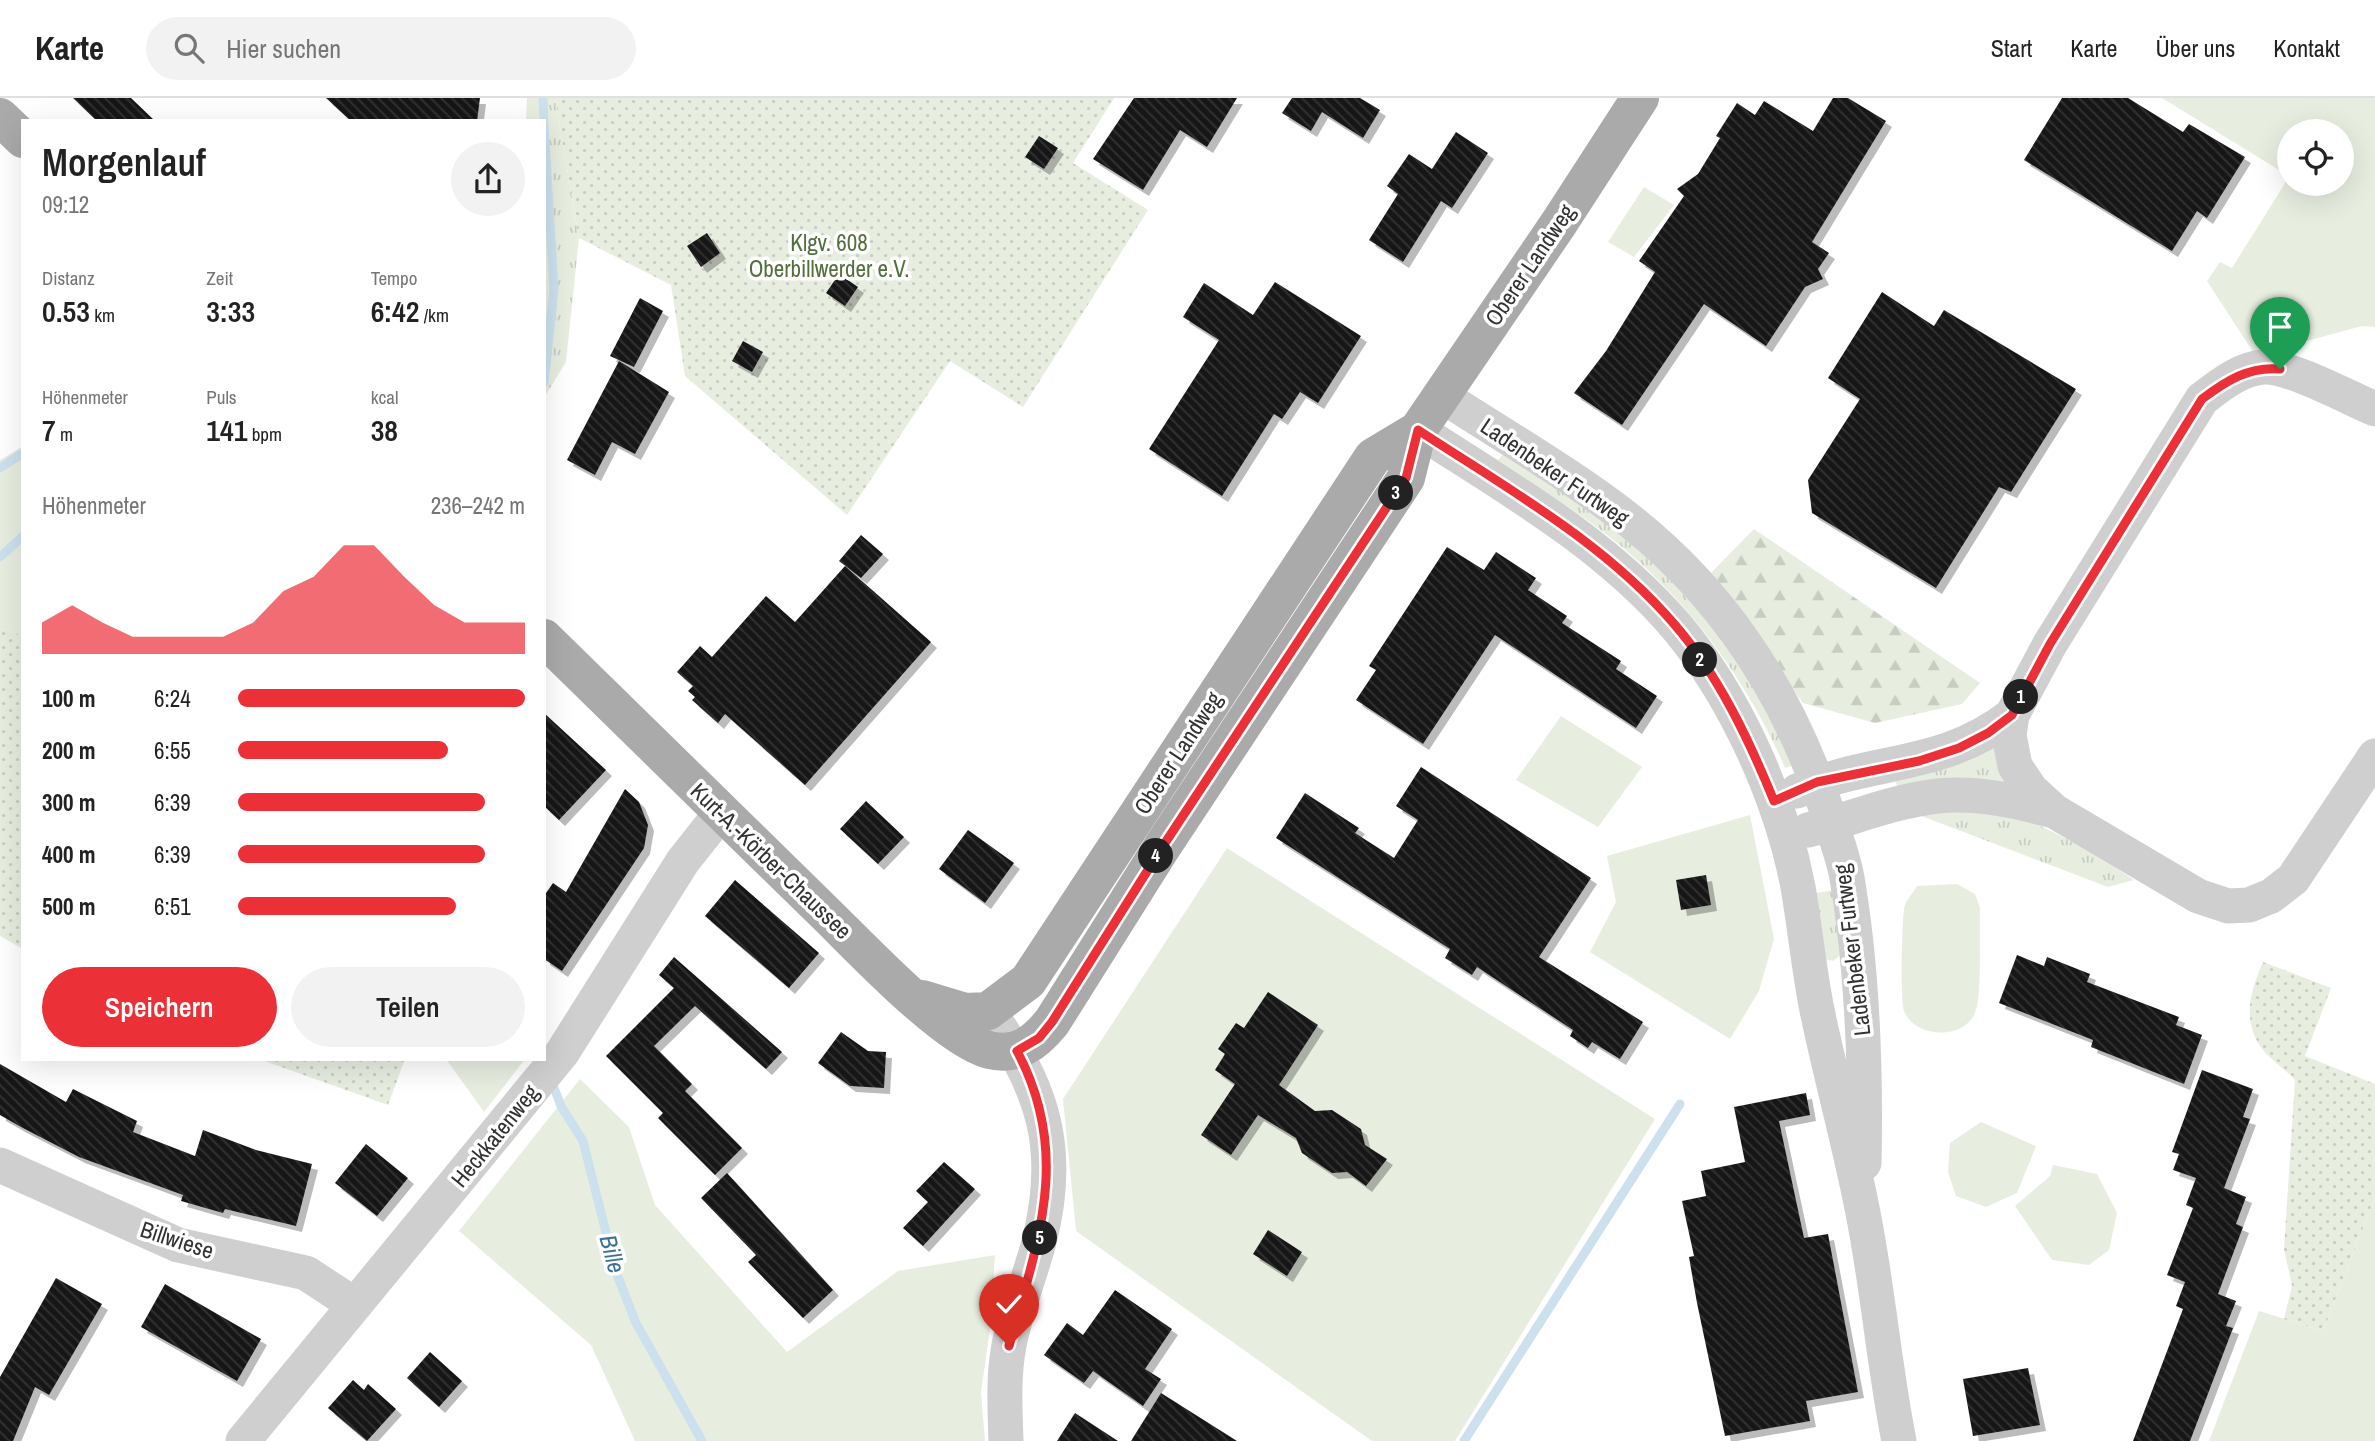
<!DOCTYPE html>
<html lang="de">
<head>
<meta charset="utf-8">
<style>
	body { margin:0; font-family:"Archivo Narrow",sans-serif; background:#f2f2f2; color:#222; height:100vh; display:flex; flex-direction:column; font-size:26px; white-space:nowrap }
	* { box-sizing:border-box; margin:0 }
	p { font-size:23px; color:#767676 }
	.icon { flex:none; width:38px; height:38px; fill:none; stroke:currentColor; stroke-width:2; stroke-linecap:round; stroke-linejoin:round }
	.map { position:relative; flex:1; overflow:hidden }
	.panel { position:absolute; left:21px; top:21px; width:525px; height:942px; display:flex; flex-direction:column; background:#fff; border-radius:0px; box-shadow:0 7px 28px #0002 }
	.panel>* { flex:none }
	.controls { position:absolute; left:2277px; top:21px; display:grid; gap:14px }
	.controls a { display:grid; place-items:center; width:77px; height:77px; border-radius:50%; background:#fff; box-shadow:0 7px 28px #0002; font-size:35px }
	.pin { position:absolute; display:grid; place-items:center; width:60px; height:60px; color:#fff; margin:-72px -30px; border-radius:50% 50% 50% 0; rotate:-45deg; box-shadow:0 0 7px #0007 }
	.pin .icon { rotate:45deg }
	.km { position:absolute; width:35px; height:35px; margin:-18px; border-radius:50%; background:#222; color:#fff; font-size:19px; line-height:35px; text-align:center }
	.round { display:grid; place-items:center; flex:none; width:74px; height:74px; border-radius:37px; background:#f2f2f2 }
	.summary { display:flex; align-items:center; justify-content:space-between; height:119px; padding:0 21px }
	h1 { font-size:38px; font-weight:600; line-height:52px }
	.figures { display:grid; grid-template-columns:repeat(3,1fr); gap:10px; height:119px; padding:7px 21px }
	.figures div { display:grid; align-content:center }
	.figures b { font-size:30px; font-weight:600 }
	.figures small { font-size:19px; font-weight:400 }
	.figures p { font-size:19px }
	.chart { height:196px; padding:14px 21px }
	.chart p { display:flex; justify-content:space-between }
	.chart svg { width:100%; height:126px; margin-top:7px; fill:#ec3038; opacity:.7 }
	.primary-button { display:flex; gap:14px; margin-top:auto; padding:14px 21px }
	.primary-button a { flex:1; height:80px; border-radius:42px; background:#ec3038; color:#fff; font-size:28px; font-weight:600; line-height:80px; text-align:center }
	.primary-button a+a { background:#f2f2f2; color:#222 }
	ul { padding:0 21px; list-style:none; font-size:23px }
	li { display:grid; grid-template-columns:112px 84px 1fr; align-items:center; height:52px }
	li i { height:18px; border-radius:9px; background:#ec3038 }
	header { display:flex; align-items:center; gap:42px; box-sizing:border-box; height:98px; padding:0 35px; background:#fff; border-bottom:2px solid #e0e0e0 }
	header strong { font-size:33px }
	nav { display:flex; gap:38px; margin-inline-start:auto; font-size:24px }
	.search { width:490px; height:63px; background:#f2f2f2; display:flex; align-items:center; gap:18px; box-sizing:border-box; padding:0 24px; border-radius:38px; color:#767676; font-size:26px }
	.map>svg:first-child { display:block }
	.grass { fill:url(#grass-tufts) }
	.forest { fill:url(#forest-firs) }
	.park { fill:#e7eee0 }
	.garden { fill:url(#garden-dots) }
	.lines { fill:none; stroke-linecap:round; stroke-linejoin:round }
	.stream { stroke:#cce0ee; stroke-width:9 }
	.building { fill:url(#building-back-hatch); filter:url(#shadow) }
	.minor { stroke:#cfcfcf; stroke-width:35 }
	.major { stroke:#aaa; stroke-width:38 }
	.route-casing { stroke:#fff; stroke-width:14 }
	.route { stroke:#ec3038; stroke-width:9 }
	.labels { text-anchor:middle; stroke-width:7; stroke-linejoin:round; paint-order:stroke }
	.park-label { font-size:23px; fill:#53703c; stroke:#fff }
	.street-label { font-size:23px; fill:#323232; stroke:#fff }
	.water-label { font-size:24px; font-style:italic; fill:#3b7198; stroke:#fff }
</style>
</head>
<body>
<header>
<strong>Karte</strong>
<div class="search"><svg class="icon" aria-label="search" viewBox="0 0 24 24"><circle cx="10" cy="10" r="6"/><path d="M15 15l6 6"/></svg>Hier suchen</div>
<nav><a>Start</a><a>Karte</a><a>Über uns</a><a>Kontakt</a></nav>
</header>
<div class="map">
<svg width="2375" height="1343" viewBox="0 0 2375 1343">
	<defs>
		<pattern id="grass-tufts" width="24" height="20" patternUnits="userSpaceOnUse" patternTransform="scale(1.75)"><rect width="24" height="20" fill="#e7eee0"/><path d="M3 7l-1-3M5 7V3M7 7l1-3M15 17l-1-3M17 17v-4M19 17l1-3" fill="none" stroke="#c7cdc1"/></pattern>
		<pattern id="forest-firs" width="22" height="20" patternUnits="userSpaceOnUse" patternTransform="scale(1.75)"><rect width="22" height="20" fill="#e7eee0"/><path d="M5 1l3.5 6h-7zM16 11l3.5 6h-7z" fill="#c7cdc1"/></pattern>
		<pattern id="garden-dots" width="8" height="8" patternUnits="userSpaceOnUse" patternTransform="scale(1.75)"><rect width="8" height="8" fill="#e7eee0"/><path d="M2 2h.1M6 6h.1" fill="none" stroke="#c7cdc1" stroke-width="1.8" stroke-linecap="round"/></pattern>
		<pattern id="building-back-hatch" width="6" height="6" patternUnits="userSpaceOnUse" patternTransform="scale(1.75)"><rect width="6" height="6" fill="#191919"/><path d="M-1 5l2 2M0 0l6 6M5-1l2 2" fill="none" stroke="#323232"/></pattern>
		<filter id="shadow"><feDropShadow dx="6" dy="6" stdDeviation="0" flood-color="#0004"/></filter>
	</defs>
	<rect width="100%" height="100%" fill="#fff"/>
	<path class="grass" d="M527,0h28l24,140 -13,124 -22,36v-277h-18z
		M1505,354c73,49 143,96 202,163 38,43 63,100 89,150l-11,3c-41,-96 -109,-184 -194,-245 -30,-22 -62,-42 -93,-63z
		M1991,645l21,43 -113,8 -5,-18z
		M1977,713l60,13 59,30 38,26 -26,7 -192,-73z
		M1835,792l8,63 -10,8 -9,-2 -14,-65z"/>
	<path class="forest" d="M1754,431l226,154 -18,21 -87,19 -72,-20 -93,-129z"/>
	<path class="park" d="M2162,0h213v229l-13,-1 -107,29 -48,-74 13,-19 12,6 57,-91v7h53v-53h-53v45z
		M1644,89l30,18 -40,52 -26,-15z
		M23,348v190l-23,-8v-168z
		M1561,618l81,51 -44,60 -82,-47z
		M1750,717l24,124 -15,52 -29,48 -140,-87 26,-50 -9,-46z
		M1227,750l428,271 -200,322h-83l-296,-210 -13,-132z
		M1957,786l18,10 5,14c-1,24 2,82 -4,102 -9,31 -61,29 -72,1 -4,-10 -2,-89 0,-102 1,-8 9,-16 13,-23z
		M446,961h79l-41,53z
		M580,981l49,48 26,78 132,147 111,-81 97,-16 -5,74 -9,63 4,49h-350l-44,-96 -132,-114z
		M1981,1024l55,24 -19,47 -31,14 -30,-11 -8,-24 2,-29z
		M2053,1067l44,9 20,39 -8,37 -20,15 -37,-5 -37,-54 35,-30z
		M2375,1099v244h-166l50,-130 64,20z"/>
	<path class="garden" d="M555,0h559l-41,65 75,47 -125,197 -73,-46 -103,154 -162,-139 -14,-91 -92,-47z
		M0,530l23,8v313l-23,-13z
		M2263,864l68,26 -26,68 70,28v113l-52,134 -39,-12 8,-33 -8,-37 11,-169c-10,-11 -27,-22 -35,-34 -18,-28 -9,-57 3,-84z
		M259,961h146l-17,46z"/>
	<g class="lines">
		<path class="stream" d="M543,0l1,23
			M544,27l10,164 -10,93
			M0,370l23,-15
			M0,459l23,-21
			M551,982l10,26 22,35 33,131 20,51 66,118
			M1464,1343l216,-337"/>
	</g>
	<path class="building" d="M73,0h58l24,23h-58z
		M326,0h154l-3,23h-126z
		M1134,0h103l-30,49 -27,-17 -37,60 -50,-31z
		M1292,0h68l20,12 -17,28 -41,-26 -11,19 -29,-18z
		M1833,0h15l38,23 -74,121 17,11 -11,16 5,10 -18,8 -39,59 -62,-42 -82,121 -48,-32 32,-42 49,-79 -16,-11 45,-65 -7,-7 21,-15 22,-36 -4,-2 21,-33 18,12 9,-14 49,30z
		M2062,0h66l55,34 6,-8 56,33 -38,61 -10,-7 -25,40 -148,-91z
		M1456,34l32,21 -36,55 -11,-7 -38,61 -34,-22 29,-46 -11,-8 22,-32 23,15z
		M1039,38l19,12 -14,21 -19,-12z
		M707,135l13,20 -19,14 -14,-21z
		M839,176l19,13 -13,19 -19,-13z
		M1275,184l86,54 -43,67 -18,-11 -18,27 -8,-5 -52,82 -73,-47 70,-109 -36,-23 21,-34 49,32z
		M1882,194l52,34 10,-16 132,79 -65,103 -12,-5 -63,101 -124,-75 -4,-33 52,-81 -32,-21z
		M640,200l23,13 -29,56 -24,-11z
		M743,243l20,11 -11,20 -20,-11z
		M619,263l50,31 -34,62 -23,-12 -17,33 -28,-15z
		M861,437l22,19 -22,24 -22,-17z
		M1447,449l37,23 12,-18 40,26 -8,12 39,26 -5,7 59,38 -5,8 41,27 -21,32 -141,-93 -72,109 -67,-44 20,-30 -7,-4z
		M845,468l86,76 -126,143 -80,-71 -7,9 -26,-23 3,-3 -7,-6 5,-5 -16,-14 23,-26 12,11 54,-61 29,26z
		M544,615l62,57 -47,50 -15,-14z
		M1421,669l170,111 -52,79 104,65 -23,37 -28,-17 -4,6 -18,-12 3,-6 -96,-63 -5,8 -27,-17 5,-9 -174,-111 29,-45 54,35 -4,5 39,25 24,-38 -22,-14z
		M625,691l14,13 9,23 -4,23 -82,123 -18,-12v-63l9,-13 13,9z
		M866,703l38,36 -26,27 -38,-35z
		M968,732l46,33 -29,40 -46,-34z
		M1706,777l5,30 -30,5 -5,-30z
		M735,782l84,73 -30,35 -84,-72z
		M2017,857l27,11 3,-9 43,17 -3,8 92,35 -3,8 26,10 -18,49 -93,-37 2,-7 -94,-37z
		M674,859l108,95 -16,17 -71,-63 -41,40 38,38 -7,7 57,57 -27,27 -57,-57 5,-5 -57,-57 68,-68 -15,-13z
		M1268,894l50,33 -39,60 36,26 17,-1 29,19 4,16 22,14 -21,27 -19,-14 -15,1 -30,-20 -6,-15 -38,-23 -27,40 -30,-20 34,-51 -20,-14 10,-16 -7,-5 18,-26 8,5z
		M841,934l27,19 18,1 -2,36 -34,-2 -32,-23z
		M0,966l66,38 7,-13 64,32 -4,11 62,24 8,-26 53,20 56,14 -16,62 -71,-17 -2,4 -42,-12 2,-6 -104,-38 -58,-30 -21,-12z
		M2202,972l51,19 -10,28 7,2 -26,69 22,9 -10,27 7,3 -25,67 18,7 -10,25 7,2 -43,113h-57l50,-132 -7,-3 9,-24 -18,-7 26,-67 -7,-3 10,-27 -23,-8 6,-16 -7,-2z
		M1806,995l4,22 -31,6 25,117 24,-4 30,158 -52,9 4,20 -85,15 -28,-133 -8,-46 5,-1 -12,-55 24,-5 -5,-25 44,-9 -11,-55z
		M366,1046l42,34 -31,38 -42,-33z
		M944,1064l31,27 -52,57 -20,-18 25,-26 -12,-11z
		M727,1075l106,117 -30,28 -55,-56 8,-7 -55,-57z
		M1268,1132l34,22 -15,24 -34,-22z
		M56,1180l46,26 -53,91 -14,-8 -22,54h-13v-64z
		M165,1186l96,55 -24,42 -96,-54z
		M1115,1192l57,39 -27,40 16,10 -18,27 -50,-35 -9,12 -40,-28 23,-32 16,12z
		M430,1254l32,29 -23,26 -32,-29z
		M2028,1270l12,57 -67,11 -10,-57z
		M353,1282l11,10 4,-6 28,25 -29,32 -39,-33z
		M1161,1295l76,48h-106z
		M1075,1315l43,28h-61z"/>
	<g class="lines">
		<path class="minor" d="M1441,297c73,48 158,95 222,154 78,72 131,163 164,262 7,22 16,44 20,67 16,94 19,190 17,285
			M2375,311c-26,-11 -85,-43 -111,-42 -23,1 -45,19 -62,32l-152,245 -38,71 -3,20 6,31 16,24 23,21 144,85 30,10 21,-1 22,-9 22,-17 82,-123
			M1418,332c91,59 187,113 258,196 59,70 105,172 122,261 7,41 11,83 19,123 14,68 33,135 46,203 15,75 21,153 36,228
			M1797,693c75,-33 145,-21 215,-76
			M1808,732c43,-11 85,-29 130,-34 40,-4 78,5 116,15
			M988,913c55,75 75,138 51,231 -9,34 -23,68 -30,103 -6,32 -4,64 -3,96
			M0,1067l178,80 128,28 49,32
			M243,1343l319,-388 121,-192 38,-48"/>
		<path class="major" d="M0,19l23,22
			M544,540c94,92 188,184 282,276 35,34 119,124 163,136 28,7 46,-7 63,-28l110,-175 244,-369 12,-48 141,-207 81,-125
			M922,901l43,13 23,-1 40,-30 345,-524 45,-27"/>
	</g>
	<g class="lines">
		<g class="route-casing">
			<path id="route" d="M1009,1248c29,-105 63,-192 8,-295l22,-13 13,-16 111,-176 243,-368 12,-48c90,59 186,112 257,195 44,51 74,115 99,176l43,-19 102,-21 40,-13 29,-15 24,-18 38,-71 152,-245c24,-18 47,-33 78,-30"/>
		</g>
		<use href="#route" class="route"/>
	</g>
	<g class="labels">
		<g class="park-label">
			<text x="829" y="153">Klgv. 608<tspan x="829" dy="26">Oberbillwerder e.V.</tspan></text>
		</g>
		<g class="street-label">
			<text transform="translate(1530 167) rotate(-56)" y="8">Oberer Landweg</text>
			<text transform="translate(1555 374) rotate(34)" y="8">Ladenbeker Furtweg</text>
			<text transform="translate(1178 655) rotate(-57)" y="8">Oberer Landweg</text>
			<text transform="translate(771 763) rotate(44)" y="8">Kurt-A.-Körber-Chaussee</text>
			<text transform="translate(1852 852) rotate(-97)" y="8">Ladenbeker Furtweg</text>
			<text transform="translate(495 1038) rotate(-51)" y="8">Heckkatenweg</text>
			<text transform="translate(177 1142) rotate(18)" y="8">Billwiese</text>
		</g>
		<g class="water-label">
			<text transform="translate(612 1156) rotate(75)" y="8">Bille</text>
		</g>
	</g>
</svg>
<div class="controls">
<a><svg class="icon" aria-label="locate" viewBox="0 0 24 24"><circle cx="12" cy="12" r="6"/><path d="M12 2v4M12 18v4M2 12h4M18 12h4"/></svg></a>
</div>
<div class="pin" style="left:2280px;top:271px;background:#1e9e55"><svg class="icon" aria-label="arrive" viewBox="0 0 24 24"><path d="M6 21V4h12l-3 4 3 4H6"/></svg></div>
<div class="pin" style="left:1009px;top:1248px;background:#d93025"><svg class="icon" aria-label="check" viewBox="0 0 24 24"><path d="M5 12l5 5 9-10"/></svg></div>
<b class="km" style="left:2021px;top:599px">1</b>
<b class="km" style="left:1700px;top:562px">2</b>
<b class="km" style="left:1396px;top:395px">3</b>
<b class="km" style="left:1156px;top:758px">4</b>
<b class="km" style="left:1040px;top:1140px">5</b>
<section class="panel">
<div class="summary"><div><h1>Morgenlauf</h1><p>09:12</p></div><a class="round"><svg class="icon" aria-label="share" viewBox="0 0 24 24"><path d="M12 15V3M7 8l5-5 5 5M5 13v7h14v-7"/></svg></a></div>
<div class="figures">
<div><p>Distanz</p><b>0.53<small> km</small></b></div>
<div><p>Zeit</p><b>3:33</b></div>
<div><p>Tempo</p><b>6:42<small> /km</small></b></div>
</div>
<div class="figures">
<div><p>Höhenmeter</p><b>7<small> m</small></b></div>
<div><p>Puls</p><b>141<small> bpm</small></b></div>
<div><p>kcal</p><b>38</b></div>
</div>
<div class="chart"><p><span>Höhenmeter</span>236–242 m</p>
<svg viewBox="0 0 160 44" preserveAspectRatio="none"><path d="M0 44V33L10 27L20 33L30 38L40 38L50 38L60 38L70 33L80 22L90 17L100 6L110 6L120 17L130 27L140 33L150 33L160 33V44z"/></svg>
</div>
<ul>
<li><b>100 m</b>6:24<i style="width:100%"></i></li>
<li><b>200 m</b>6:55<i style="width:73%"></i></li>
<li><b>300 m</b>6:39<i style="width:86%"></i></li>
<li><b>400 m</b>6:39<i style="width:86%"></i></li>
<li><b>500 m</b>6:51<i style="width:76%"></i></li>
</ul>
<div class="primary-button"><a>Speichern</a><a>Teilen</a></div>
</section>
</div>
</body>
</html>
